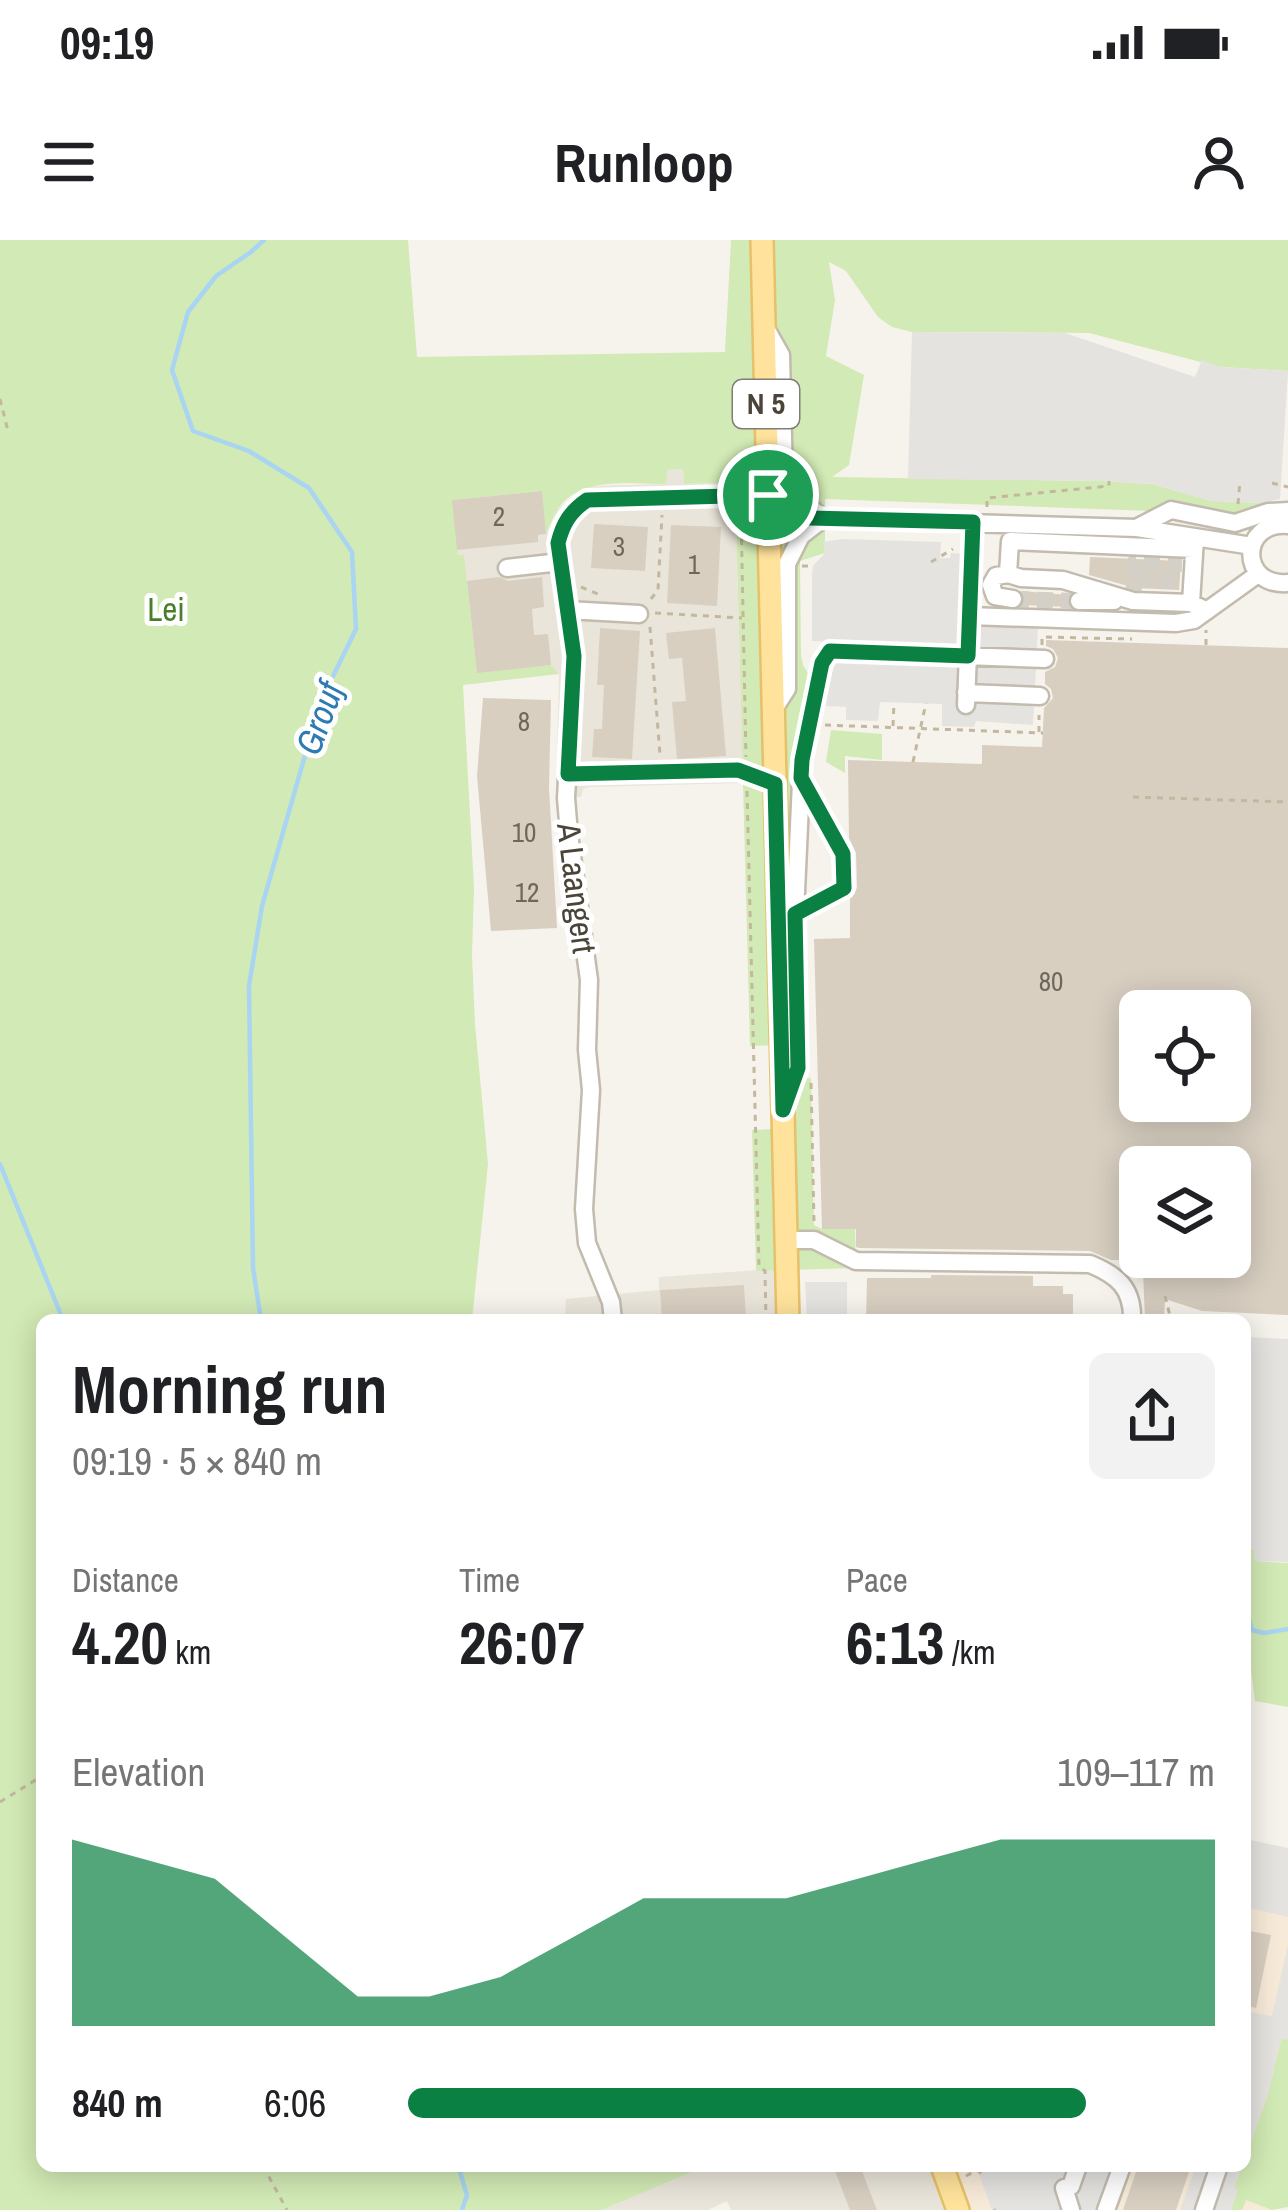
<!DOCTYPE html>
<html lang="en">
<head>
<meta charset="utf-8">
<style>
	body { margin:0; font-family:"Archivo Narrow",sans-serif; background:#f2f2f2; color:#202124; height:100vh; display:flex; flex-direction:column; font-size:45px; white-space:nowrap }
	* { box-sizing:border-box; margin:0 }
	p { font-size:39px; color:#757577 }
	.icon { flex:none; width:66px; height:66px; fill:none; stroke:currentColor; stroke-width:2; stroke-linecap:round; stroke-linejoin:round }
	.map { position:relative; flex:1; overflow:hidden }
	.panel { position:absolute; left:36px; top:1074px; width:1215px; height:858px; display:flex; flex-direction:column; background:#fff; border-radius:18px; box-shadow:0 6px 30px #0003 }
	.panel>* { flex:none }
	.tools { position:absolute; left:1119px; top:750px; display:grid; gap:24px }
	.tools a { display:grid; place-items:center; width:132px; height:132px; border-radius:18px; background:#fff; box-shadow:0 6px 30px #0003; font-size:60px }
	.pin { position:absolute; display:grid; place-items:center; width:102px; height:102px; color:#fff; margin:-51px; border:6px solid #fff; border-radius:50%; box-shadow:0 3px 12px #0007 }
	.round { display:grid; place-items:center; flex:none; width:126px; height:126px; border-radius:18px; background:#f2f2f2 }
	.headline { display:flex; align-items:center; justify-content:space-between; height:204px; padding:0 36px }
	h1 { font-size:66px; font-weight:800; line-height:90px }
	.metrics { display:grid; grid-template-columns:repeat(3,1fr); gap:18px; height:204px; padding:12px 36px }
	.metrics div { display:grid; align-content:center }
	.metrics b { font-size:60px; font-weight:800 }
	.metrics small { font-size:33px; font-weight:400 }
	.metrics p { font-size:33px }
	.chart { height:336px; padding:24px 36px }
	.chart p { display:flex; justify-content:space-between }
	.chart svg { width:100%; height:216px; margin-top:12px; fill:#0b8043; opacity:.7 }
	ul { padding:0 36px; list-style:none; font-size:39px }
	li { display:grid; grid-template-columns:192px 144px 1fr; align-items:center; height:90px }
	li i { height:30px; border-radius:15px; background:#0b8043 }
	.status { display:flex; justify-content:space-between; align-items:center; height:84px; padding:0 60px; background:#fff; direction:ltr }
	.status svg { height:33px; fill:currentColor }
	header { display:flex; justify-content:space-between; align-items:center; height:156px; padding:0 36px; background:#fff; font-size:54px; font-weight:800 }
	.map>svg:first-child { display:block }
	.residential { fill:#eae5da }
	.commercial { fill:#f7ead8 }
	.green { fill:#d2eab5 }
	.parking { fill:#e5e3e0 }
	.lines { fill:none; stroke-linecap:round; stroke-linejoin:round }
	.stream { stroke:#a9d4f2; stroke-width:4.5 }
	.building { fill:#d8cfc1; fill-rule:evenodd }
	.minor-tunnel { stroke:#d4d0c8; stroke-width:16; stroke-dasharray:16 8; stroke-linecap:butt }
	.minor-casing { stroke:#c2bbae; stroke-width:21 }
	.major-casing { stroke:#e6c16a; stroke-width:26 }
	.path { stroke:#c4b79f; stroke-width:3; stroke-dasharray:6 6; stroke-linecap:butt }
	.minor { stroke:#fff; stroke-width:16 }
	.major { stroke:#ffe39c; stroke-width:21 }
	.route-casing { stroke:#fff; stroke-width:24 }
	.route { stroke:#0b8043; stroke-width:15 }
	.labels { text-anchor:middle; stroke-width:10; stroke-linejoin:round; paint-order:stroke }
	.number-label { font-size:27px; fill:#6e675b }
	.shield { fill:#fff; stroke:#817c74; stroke-width:3 }
	.shield-label { font-size:30px; font-weight:bold; fill:#4b4439 }
	.park-label { font-size:33px; fill:#4a7f2a; stroke:#fff }
	.street-label { font-size:33px; fill:#4b4439; stroke:#fff }
	.water-label { font-size:36px; font-style:italic; fill:#2e7ab2; stroke:#fff }
</style>
</head>
<body>
<div class="status"><b>09:19</b><svg viewBox="0 0 49 12"><path d="M0 12V9h3v3zM5 12V6h3v6zM10 12V3h3v9zM15 12V0h3v12zM26 1h20v11H26zM47 4h2v5h-2z"/></svg></div>
<header><svg class="icon" aria-label="menu" viewBox="0 0 24 24"><path d="M4 6h16M4 12h16M4 18h16"/></svg>Runloop<svg class="icon" aria-label="person" viewBox="0 0 24 24"><circle cx="12" cy="8" r="4"/><path d="M4 21q1-7 8-7t8 7"/></svg></header>
<div class="map">
<svg width="1288" height="1970" viewBox="0 0 1288 1970">
	<rect width="100%" height="100%" fill="#f6f3ec"/>
	<path class="residential" d="M683,229l1,15 51,-2 8,301 -154,4 -6,2 -2,8 -25,1 3,-124 -8,-9 -74,8 -13,-117h-6l-6,-56 90,-9 6,43 9,-24 23,-21 9,-3 76,-2 1,-14z
		M787,1028l1,52h-223l1,-21 93,-9v-13z
		M706,1926h236l16,44h-227l-4,-9 -19,9h-106z"/>
	<path class="commercial" d="M1245,1599l43,9v207l-46,143 30,12h-314l-16,-44h303z"/>
	<path class="green" d="M0,0h408l9,117 308,-5 6,-112h557v131l-68,-4 -131,-34 -177,-1 -20,-5 -14,-10 -32,-46 -17,-9 6,38 -9,56 38,19 -15,90 -17,12 270,4 50,3 60,17 52,2 -26,8 -1,4 -66,-14 -20,10 -326,-12v54l-25,8 1,94 2,10 13,22 -18,157h-21l4,201 -31,1 -15,-564 -51,2 -1,-15 -16,1 -1,14c-36,1 -85,-9 -108,25 -5,7 -8,18 -12,25l-5,-43 -88,9 5,55h6l13,117 74,-7 8,9 -96,11 11,203 -2,67 3,69 13,140 -16,156h-430v846h664l-104,44h-602z
		M831,490l51,4v26l-37,-4v17l-19,-11z
		M802,838h9l3,147 8,4h33l1,39 -100,3 -4,-141 44,-2v-16z
		M1245,1308l9,1v12l34,2v144l-33,-6 -6,-47 -4,-7z
		M1281,1799h7v168l-16,3 -26,-10 -4,10h-11l6,-20 -3,-2 8,-22h3v-8l23,-64z"/>
	<path class="parking" d="M912,92l153,1 130,44 7,-17 18,7 68,4 -8,128 -16,4 -52,-2 -60,-17 -50,-3 -194,-2z
		M843,299l98,3 -1,16h10l1,-5 13,1 -3,70 77,3 -5,98 -57,-4 -2,6 -32,-1v-22l-62,-2 -2,19 -32,-1v-13l-20,-1 2,-34 -11,-12 22,-18 -27,-1v-67l1,-8 12,-13 -2,-11z
		M805,1042h42v38h-40z
		M1245,1097l43,2v223l-34,-1v-12l-9,-1z
		M1245,1599l43,9v69l-43,-10z
		M1288,1704v95l-7,1 -13,54 -23,64v-147l27,5z
		M976,1926h146l-16,44h-114z
		M1196,1926h46l-8,22 4,2 -7,20h-51z"/>
	<g class="lines">
		<path class="stream" d="M0,924l63,156
			M261,1080l-8,-52 -4,-282 13,-80 58,-203 36,-74 -4,-77 -43,-64 -60,-37 -56,-20 -21,-61 16,-58 28,-36 35,-24 13,-12
			M1245,1365l7,25 12,3 24,-4
			M458,1926l9,29 -5,15"/>
	</g>
	<path class="building" d="M542,251l4,43 -8,1v7l-81,8 -5,-50z
		M594,284l54,3 -3,44 -54,-3z
		M671,285l50,2 -4,79 -50,-3z
		M1090,317l91,4 -2,29 -44,-2 -46,-13z
		M499,337l9,4 34,-4 2,30 -12,2 2,26 14,-1 3,31 -74,8 -10,-92z
		M1022,351l46,4v12l-44,-2 1,-9z
		M600,388l40,3 -8,128 -40,-2 2,-28h8l2,-44h-7z
		M715,388l11,128 -49,3 -5,-57 14,-1 -4,-43 -13,1 -3,-26z
		M1046,400l242,8v667l-86,-4 -37,-12 -1,21h-19l-2,-49h-7v-4l-12,-1v-6h-13l-21,-9 -231,-3 -3,-1v-18h-34l-8,-290 36,-1v-39l7,-11 -1,-35 -7,-15 -1,-78 134,4v-19l60,2 2,-39 9,-10 -2,-9 -6,-5v-12l10,-5 3,-9 -5,-9 -7,-3zM1140,771h90v90h-90zM1140,927h90v90h-90z
		M483,458l68,2 -2,88 8,140 -66,3 -14,-155z
		M931,1035l102,1v10h30v8h10v26h-207l1,-42h64z
		M744,1045l2,35h-84l-2,-30z
		M1245,1690l26,5 -15,73 -11,-3z
		M833,1926h27l17,44h-27z
		M1138,1926h53l-15,44h-53z"/>
	<g class="lines">
		<path class="minor-tunnel" d="M1134,339l47,2
			M1013,359l66,2
			M1133,361l2,-39 47,2"/>
		<g class="minor-casing">
			<path id="minor" d="M764,85l17,30 3,123 6,13 33,27
				M768,277l369,11 115,18
				M1288,285c-49,-4 -49,62 0,58
				M1138,287l33,-17 64,13 33,-11 20,-1
				M1194,309l-184,-8 -2,33 13,4 42,2 70,21 58,2 16,8
				M507,328l53,-6
				M1008,334l-12,2 -5,9 4,11 18,3
				M1079,361h35
				M1191,363l4,-65
				M567,370l72,4
				M969,376l207,7 18,-3 64,-46
				M966,453l74,3
				M966,465l7,-183
				M774,469l13,-20v-125l14,-28 22,-17
				M568,534l170,-4 37,15
				M795,674l49,-26 -1,-34 -40,-73
				M786,860l12,-32 -3,-154 7,-154 20,-97 9,-12 214,8
				M786,1000h28l42,21 234,3c27,11 43,24 42,56
				M613,1080l-2,-18 -24,-59 -3,-34 7,-119 -4,-40 2,-70 -20,-146 -3,-36 8,-142 -16,-113c4,-21 12,-31 29,-43l181,-5
				M1071,1970l-7,-22 7,-2 7,-20
				M1106,1970l16,-44
				M1204,1970l15,-44"/>
		</g>
		<g class="major-casing">
			<path id="major" d="M762,0l26,1080
				M942,1926l16,44"/>
		</g>
		<path class="path" d="M0,159l8,32
			M1272,243l16,4
			M1238,264l2,-23
			M987,267v-9l122,-12v-5
			M741,275l5,242
			M931,322l22,-13
			M802,326h11
			M581,347l19,8
			M651,359l7,-9 4,-75
			M655,373l87,5
			M650,387l10,128
			M1042,405v-8l90,2
			M1206,405v-15
			M825,485l218,8
			M893,486l1,-24
			M1039,492v-17
			M913,522l13,-59
			M747,551l12,475 6,5 1,49
			M1133,557l155,5
			M811,843l3,140
			M1165,1056l6,24
			M0,1562l42,-26
			M263,1926l24,44
			M966,1936l11,-6 8,6
			M994,1969l1,1"/>
		<use href="#minor" class="minor"/>
		<use href="#major" class="major"/>
	</g>
	<g class="lines">
		<g class="route-casing">
			<path id="route" d="M768,255l1,22 204,5 -5,134 -138,-5 -8,12 -20,97 -1,18 42,76 1,34 -49,26 3,154 -15,42 -8,-326 -37,-14 -170,4 6,-118 -16,-113c5,-20 12,-31 29,-43z"/>
		</g>
		<use href="#route" class="route"/>
	</g>
	<g class="labels">
		<g class="number-label">
			<text x="499" y="286">2</text>
			<text x="619" y="316">3</text>
			<text x="694" y="334">1</text>
			<text x="524" y="491">8</text>
			<text x="524" y="602">10</text>
			<text x="527" y="662">12</text>
			<text x="1051" y="751">80</text>
		</g>
		<rect class="shield" x="733" y="140" width="66" height="48" rx="9"/>
		<g class="shield-label">
			<text x="766" y="174">N 5</text>
		</g>
		<g class="park-label">
			<text x="166" y="381">Lei</text>
		</g>
		<g class="street-label">
			<text transform="translate(577 648) rotate(83)" y="12">A Laangert</text>
		</g>
		<g class="water-label">
			<text transform="translate(319 478) rotate(-70)" y="13">Grouf</text>
		</g>
	</g>
</svg>
<div class="tools">
<a><svg class="icon" aria-label="locate" viewBox="0 0 24 24"><circle cx="12" cy="12" r="6"/><path d="M12 2v4M12 18v4M2 12h4M18 12h4"/></svg></a>
<a><svg class="icon" aria-label="layers" viewBox="0 0 24 24"><path d="M12 4l9 5-9 5-9-5zM3 14l9 5 9-5"/></svg></a>
</div>
<div class="pin" style="left:768px;top:255px;background:#1e9e55"><svg class="icon" aria-label="arrive" viewBox="0 0 24 24"><path d="M6 21V4h12l-3 4 3 4H6"/></svg></div>
<section class="panel">
<div class="headline"><div><h1>Morning run</h1><p>09:19 · 5 × 840 m</p></div><a class="round"><svg class="icon" aria-label="share" viewBox="0 0 24 24"><path d="M12 15V3M7 8l5-5 5 5M5 13v7h14v-7"/></svg></a></div>
<div class="metrics">
<div><p>Distance</p><b>4.20<small> km</small></b></div>
<div><p>Time</p><b>26:07</b></div>
<div><p>Pace</p><b>6:13<small> /km</small></b></div>
</div>
<div class="chart"><p><span>Elevation</span>109–117 m</p>
<svg viewBox="0 0 160 44" preserveAspectRatio="none"><path d="M0 44V6L10 10L20 14L30 26L40 38L50 38L60 34L70 26L80 18L90 18L100 18L110 14L120 10L130 6L140 6L150 6L160 6V44z"/></svg>
</div>
<ul>
<li><b>840 m</b>6:06<i style="width:84%"></i></li>
</ul>
</section>
</div>
</body>
</html>
